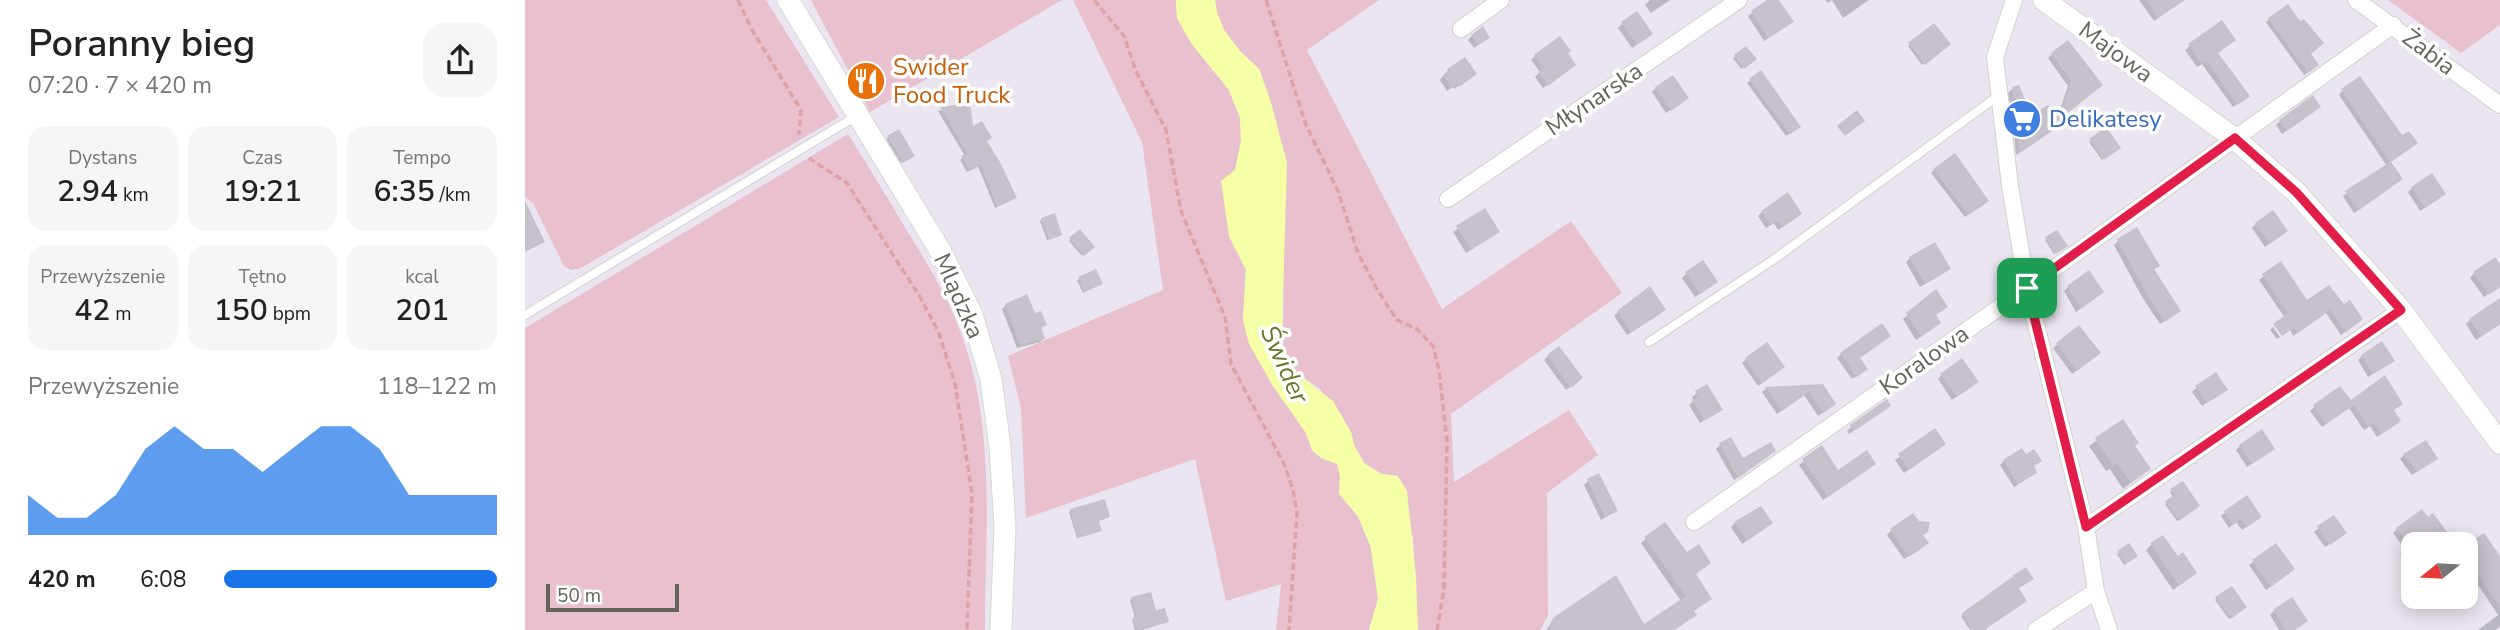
<!DOCTYPE html>
<html lang="pl">
<head>
<meta charset="utf-8">
<style>
	body { margin:0; font-family:"Nunito Sans",sans-serif; background:#f6f6f6; color:#222; height:100vh; display:flex; flex-direction:column; font-size:26px; white-space:nowrap }
	* { box-sizing:border-box; margin:0 }
	p { font-size:23px; color:#767676 }
	.icon { flex:none; width:38px; height:38px; fill:none; stroke:currentColor; stroke-width:2; stroke-linecap:round; stroke-linejoin:round }
	.map { position:relative; flex:1; overflow:hidden }
	.details { display:flex; flex-direction:column; background:#fff; width:525px }
	.details>* { flex:none }
	.needle { width:46px; rotate:252deg }
	.tools { position:absolute; left:1876px; top:532px; display:grid; gap:14px }
	.tools a { display:grid; place-items:center; width:77px; height:77px; border-radius:14px; background:#fff; box-shadow:0 4px 18px #0003; font-size:35px }
	.scale { position:absolute; left:21px; bottom:18px; width:133px; box-sizing:border-box; padding-left:7px; border:4px solid #64665c; border-top:0; font-size:19px; line-height:24px; white-space:nowrap; color:#64665c; -webkit-text-stroke:5px #fff; paint-order:stroke }
	.pin { position:absolute; display:grid; place-items:center; width:60px; height:60px; color:#fff; margin:-30px; border-radius:14px; box-shadow:0 4px 10px #0006 }
	.round { display:grid; place-items:center; flex:none; width:74px; height:74px; border-radius:21px; background:#f6f6f6 }
	.overview { display:flex; align-items:center; justify-content:space-between; height:119px; padding:0 28px }
	h1 { font-size:38px; font-weight:600; line-height:52px }
	.stats { display:grid; grid-template-columns:repeat(3,1fr); gap:10px; height:119px; padding:7px 28px }
	.stats div { display:grid; align-content:center; border-radius:18px; background:#f6f6f6; text-align:center }
	.stats b { font-size:30px; font-weight:600 }
	.stats small { font-size:19px; font-weight:400 }
	.stats p { font-size:19px }
	.chart { height:196px; padding:14px 28px }
	.chart p { display:flex; justify-content:space-between }
	.chart svg { width:100%; height:126px; margin-top:7px; fill:#1a73e8; opacity:.7 }
	ul { padding:0 28px; list-style:none; font-size:23px }
	li { display:grid; grid-template-columns:112px 84px 1fr; align-items:center; height:52px }
	li i { height:18px; border-radius:9px; background:#1a73e8 }
	main { display:flex; flex:1; min-height:0 }
	.map>svg:first-child { display:block }
	.green { fill:#e9c0cd }
	.water { fill:#f4ffa6 }
	.shadow { fill:#0003 }
	.building { fill:#c6c1cb }
	.lines { fill:none; stroke-linecap:round; stroke-linejoin:round }
	.lane-casing { stroke:#d0d2cb; stroke-width:10 }
	.street-casing { stroke:#d0d2cb; stroke-width:18 }
	.secondary-casing { stroke:#d6d9cf; stroke-width:23 }
	.path { stroke:#dca2a5; stroke-width:3.5; stroke-dasharray:7 3.5; stroke-linecap:butt }
	.lane { stroke:#fff; stroke-width:8 }
	.street { stroke:#fff; stroke-width:16 }
	.secondary { stroke:#fff; stroke-width:21 }
	.route-casing { stroke:#fff; stroke-width:14 }
	.route { stroke:#e11d48; stroke-width:9 }
	.labels { text-anchor:middle; stroke-width:7; stroke-linejoin:round; paint-order:stroke }
	.street-label { font-size:24px; fill:#64665c; stroke:#fff }
	.food-label { font-size:24px; fill:#c56008; stroke:#fff; text-anchor:start }
	.shop-label { font-size:24px; fill:#366cbe; stroke:#fff; text-anchor:start }
	.water-label { font-size:26px; font-style:italic; fill:#68782a; stroke:#fff }
</style>
</head>
<body>
<main>
<section class="details">
<div class="overview"><div><h1>Poranny bieg</h1><p>07:20 · 7 × 420 m</p></div><a class="round"><svg class="icon" aria-label="share" viewBox="0 0 24 24"><path d="M12 15V3M7 8l5-5 5 5M5 13v7h14v-7"/></svg></a></div>
<div class="stats">
<div><p>Dystans</p><b>2.94<small> km</small></b></div>
<div><p>Czas</p><b>19:21</b></div>
<div><p>Tempo</p><b>6:35<small> /km</small></b></div>
</div>
<div class="stats">
<div><p>Przewyższenie</p><b>42<small> m</small></b></div>
<div><p>Tętno</p><b>150<small> bpm</small></b></div>
<div><p>kcal</p><b>201</b></div>
</div>
<div class="chart"><p><span>Przewyższenie</span>118–122 m</p>
<svg viewBox="0 0 160 44" preserveAspectRatio="none"><path d="M0 44V30L10 38L20 38L30 30L40 14L50 6L60 14L70 14L80 22L90 14L100 6L110 6L120 14L130 30L140 30L150 30L160 30V44z"/></svg>
</div>
<ul>
<li><b>420 m</b>6:08<i style="width:100%"></i></li>
</ul>
</section>
<div class="map">
<svg width="1975" height="630" viewBox="0 0 1975 630">
	<rect width="100%" height="100%" fill="#eae5f0"/>
	<path class="green" d="M0,0h241l73,117 -258,151 -10,2 -7,-4 -31,-63 -8,-6z
		M286,0h251l-192,112z
		M548,0h103l1,18 14,25 38,47 11,28 1,23 -6,29 -6,66 17,34 -3,50 30,66 33,47 6,17 9,8 16,6 3,12 -1,18 19,22 13,32 7,51 -9,31h-93l5,-46 -55,17 -31,-142 -169,59 -5,-110 -13,-52 155,-66 -21,-148z
		M690,0h164l-72,50 135,259 129,-88 51,72 -171,121 3,68 115,-72 29,45 -51,38 1,123 -8,14h-122l-5,-92 -15,-62 -17,-2 -17,-11 -10,-18 -3,-13 -31,-43 -25,-17 -12,-25 1,-138 3,-46 -28,-94 -19,-18 -16,-21 -7,-18z
		M1863,0h112v25l-39,28z
		M323,134c21,33 41,67 61,100 18,29 36,58 48,89 40,98 28,204 28,307h-460v-302z"/>
	<path class="water" d="M651,0h39l2,12 7,18 16,21 19,18 11,30 17,64 -5,164 1,20 12,25 38,29 18,31 3,13 10,18 17,11 17,2 9,15 9,85 2,54h-49l9,-31 -7,-51 -13,-32 -19,-22 1,-18 -3,-12 -16,-6 -9,-8 -6,-17 -33,-47 -24,-42 -6,-24 3,-50 -17,-34 -8,-55 14,-11 6,-29 -1,-23 -11,-28 -38,-47 -14,-25z"/>
	<path class="shadow" d="M1145,0l-19,13 -6,-8 5,-5z
		M1246,0h6l10,26 -23,15 -16,-25z
		M1300,0h44l-26,18 -11,-18 -4,3z
		M1614,0h30v10l-15,11z
		M1744,19l40,35 5,14 -10,7 -38,-53z
		M1697,22l-5,31 26,47 -10,7 -31,-43 -5,3 -12,-17z
		M1097,24l25,14 -15,10 -14,-20z
		M1409,25l15,19 -27,21 -14,-19z
		M947,36l16,2 -14,10 -6,-8z
		M1221,48l9,11 -14,10 -8,-11z
		M1041,53l4,16 -27,19 -8,-11 5,-5 -9,-12 4,-4z
		M1527,54l49,31 -40,32v7l-45,31 -2,-22 2,-3 -8,-37 4,-4 19,29 27,-3 10,-29 -20,-28z
		M939,59l6,19 -16,11 -1,-2 -6,4 -7,-11 8,-10z
		M1226,80l45,50 -10,6 -39,-53z
		M1131,88l27,14 -17,11 -14,-21z
		M1817,91l69,56 -22,15 12,17 -47,34 -11,-17 44,-30 -48,-71z
		M443,105l3,24 14,12 27,59 -17,8 -17,-42 -11,6 -7,-12 5,-4 -27,-45z
		M1790,110l-33,24 -6,-9 4,-4z
		M1581,129l12,17 -16,14 -13,-18z
		M374,131l13,26 -11,6 -15,-24z
		M1409,170l50,34 -19,13 -34,-44z
		M1887,188l28,10 -20,13 -12,-19z
		M959,211l14,21 -32,21 -13,-21z
		M1237,212l34,6 -18,12 -4,-7 -8,5 -8,-12z
		M517,219l16,17 -11,4 -7,-19z
		M1731,224l26,11 -17,12 -13,-19z
		M555,232l12,15 -10,9 -13,-15z
		M1521,239l19,7 -11,8 -9,-14z
		M1593,241l39,25 -5,5 22,44 -14,9 -18,-27 -28,-52z
		M1385,258l34,15 -24,14 -14,-25z
		M1756,263l26,39 22,-15 28,36 -16,12 -15,-22 -33,23 -8,-18 -26,-38z
		M1975,267v19l-16,11 -14,-19 4,-5z
		M570,271l4,14 -16,8 -6,-13z
		M1161,274l25,12 -16,11 -13,-19z
		M1543,287l30,9 -22,16 -12,-21z
		M481,305l28,10 11,10 -4,3 2,11 -3,3 -23,6 -15,-39z
		M1396,305l13,11 1,11 -19,13 -13,-21z
		M1975,307v17l-24,16 -10,-16 4,-4z
		M1093,312l42,2 -33,21 -13,-19z
		M1748,327l7,10 -3,2 -7,-9z
		M1554,328l15,29 -22,17 -19,-26z
		M1316,354l17,5 4,14 -10,6 -15,-21z
		M1023,356l29,26 -11,8 -22,-30z
		M1837,356l30,5 -24,16 -10,-17z
		M1221,359l33,12 -21,15 -16,-23z
		M1417,375l30,10 -20,15 -14,-21z
		M1181,386l10,27 -16,10 -11,-18 5,-5 -2,-3z
		M1297,386l8,22 -12,8 -14,-21 -27,19 -15,-22 4,-3z
		M1671,388l26,5 -20,13 -10,-14z
		M1825,402l42,9 3,14 -18,12 -7,-11 -6,4 -15,-22 -27,19 -12,-16 5,-5z
		M1360,410l-36,24 -2,-3 4,-4z
		M1597,422l11,25 16,22 -26,20 -13,-20 -4,2 -17,-25z
		M1410,431l5,17 -36,25 -9,-13z
		M1195,445l23,16 27,-6 -36,25 -18,-31z
		M1715,446l28,6 -21,15 -11,-17z
		M1296,448l17,24 31,-4 -46,32 -24,-35z
		M1879,455l32,4 -24,16 -12,-16z
		M1500,456l15,5 -8,6 -1,9 -17,11 -14,-22 4,-4z
		M1063,481l28,30 -15,9 -17,-35z
		M1657,483l14,24 -19,14 -12,-17 8,-7 -3,-5z
		M1721,497l10,23 -14,10 -6,-8 -7,6 -8,-12z
		M546,510l37,7 -11,4 3,10 -2,1 -21,6 -8,-26z
		M1210,523l32,4 -25,17 -11,-17z
		M1794,528l21,9 -15,10 -11,-15z
		M1872,529l44,7 -11,8h-17v12l-7,5 -6,-9 4,-4 -11,-15z
		M1366,531l31,5 1,11 -19,12 -17,-24z
		M1958,535l17,24v68l-5,3h-17l20,-15 -27,-41 -5,4v-30z
		M1121,539l41,16 7,19 -2,38 -18,18h-128l8,-11 89,7 38,-25 -40,-58z
		M1626,545l26,13 18,15 -22,17 -27,-40z
		M1750,545l14,28 -23,17 -17,-25z
		M1604,546l7,10 -12,9 -7,-11z
		M1501,569l5,11 -14,9 -31,39 1,2h-17l-9,-14z
		M1707,588l13,19 -16,12 -14,-19z
		M607,599l23,13 12,10 -25,8h-7l-3,-10 3,-2 -5,-18z
		M1749,611l20,19h-15l-9,-15z"/>
	<path class="building" d="M1242,0h12l15,22 -26,16 -17,-27z
		M1621,0h39l-27,18z
		M1763,4l12,17 4,-2 20,24 -13,11 8,11 -11,8 -40,-55z
		M1112,11l16,23 -16,11 -16,-23z
		M1697,20l14,20 -18,13 32,43 -12,9 -31,-44 -5,3 -14,-20z
		M1409,23l17,21 -26,21 -17,-22z
		M958,26l7,12 -12,7 -7,-10z
		M1035,36l11,15 -3,2 8,12 -28,21 -10,-14 6,-4 -10,-13z
		M1543,40l35,45 -40,32 5,3 -48,33 -3,-26 3,-2 -8,-38 7,-2 13,31 15,-11 13,10 11,-34 -20,-28z
		M1221,46l11,13 -13,10 -10,-14z
		M940,57l12,17 -18,13 -2,-3 -5,4 -9,-13 6,-4 -2,-2z
		M1236,70l40,57 -11,7 -41,-55z
		M1148,75l16,23 -18,13 -16,-24z
		M1835,76l42,59 7,-4 9,12 -27,19 12,17 -44,31 -14,-19 45,-29 -49,-73z
		M1788,95l8,12 -34,24 -8,-11z
		M445,103l3,23 9,-5 10,17 -5,3 13,21 17,36 -20,9 -16,-42 -11,6 -9,-15 6,-3 -27,-46z
		M1332,110l8,11 -20,15 -8,-10z
		M1581,127l15,21 -17,12 -15,-21z
		M374,129l16,27 -12,7 -16,-27z
		M1430,153l34,48 -20,14 -36,-46z
		M1907,173l14,21 -21,14 -14,-21z
		M1263,192l14,22 -19,13 -5,-6 -7,4 -10,-14z
		M0,201l20,41 -20,10z
		M960,208l15,24 -29,18 -15,-24z
		M1748,210l15,21 -18,13 -15,-21z
		M530,213l7,22 -13,5 -8,-22z
		M1612,227l23,39 -6,3 27,42 -16,11 -19,-29 -29,-54z
		M555,229l15,18 -11,9 -15,-18z
		M1532,230l11,16 -12,8 -11,-17z
		M1410,242l16,27 -26,15 -16,-27z
		M1970,257l5,7v23l-11,8 -16,-23z
		M1178,260l15,22 -18,12 -15,-22z
		M1756,261l26,39 22,-15 15,19 6,-4 13,19 -17,13 -16,-22 -32,23 -4,-5 -12,8 -9,-12 15,-11 -26,-39z
		M571,269l7,15 -19,8 -6,-15z
		M1564,270l15,22 -23,17 -14,-23z
		M1125,286l16,24 -35,22 -14,-21z
		M1411,289l12,18 -12,8 5,8 -20,14 -15,-24z
		M502,294l8,19 6,-2 6,14 -6,2 4,12 -25,6 -15,-41z
		M1975,298v26l-19,13 -12,-18z
		M1357,323l9,13 -31,22 8,11 -11,8 -17,-24z
		M1554,325l22,28 -24,18 -21,-28z
		M1857,341l13,20 -22,13 -12,-19z
		M1242,342l18,25 -23,16 -17,-25z
		M1034,346l24,32 -12,10 -24,-33z
		M1437,358l17,24 -22,15 -17,-23z
		M1691,372l12,18 -21,13 -12,-17z
		M1860,375l18,29 -9,6 7,11 -19,13 -8,-11 -5,4 -15,-22 -28,19 -13,-19 27,-19 11,14z
		M1182,384l16,26 -18,10 -13,-20 6,-4 -3,-5z
		M1298,384l13,20 -13,9 -14,-21 -27,19 -17,-24z
		M1362,399l4,7 -37,25 -4,-6z
		M1598,419l16,24 -4,3 16,23 -20,14 -14,-19 -4,2 -18,-28z
		M1410,428l11,16 -37,26 -11,-16z
		M1737,429l13,20 -23,15 -13,-19z
		M1206,437l12,21 28,-16 5,9 -38,27 -19,-35z
		M1901,440l12,19 -21,13 -14,-18z
		M1297,445l16,25 29,-20 9,14 -48,33 -26,-38z
		M1497,448l4,6 8,-5 8,12 -8,5 3,7 -19,11 -15,-24z
		M1074,473l19,38 -13,6 -18,-38z
		M1658,481l17,25 -21,15 -14,-20 9,-6 -4,-6z
		M1722,495l15,22 -15,10 -6,-8 -8,6 -9,-14z
		M580,499l5,18 -11,4 3,10 -24,7 -8,-29z
		M1236,506l12,17 -26,18 -13,-19z
		M1897,509l6,8 5,-4 14,19 -16,12h-23l-12,-16z
		M1388,513l6,8 11,1 -2,10 -5,3 6,8 -20,14 -19,-28z
		M1809,515l13,18 -17,12 -13,-19z
		M1140,522l22,30 12,-8 12,19 -15,11 16,25 -18,12 3,4 -23,15h-127l6,-12 63,-43 28,49 42,-28 -42,-59z
		M1959,533l16,23v51l-24,-36 -10,8v-34z
		M1638,535l15,21 5,-4 14,21 -18,13 -29,-43z
		M1604,543l9,13 -12,8 -9,-13z
		M1751,543l19,26 -24,18 -19,-27z
		M1501,567l8,12 -15,9 -7,-12z
		M1487,577l15,24 -43,29h-12l-10,-17z
		M1707,586l15,21 -16,12 -16,-22z
		M626,592l5,18 9,-2 4,14 -33,8 -3,-13 3,-1 -5,-19z
		M1767,597l16,24 -13,9h-9l-13,-20z"/>
	<g class="lines">
		<g class="lane-casing">
			<path id="lane" d="M0,315l333,-200
				M1124,342l124,-82 225,-164"/>
		</g>
		<g class="street-casing">
			<path id="street" d="M1489,0l-19,57 15,129 17,102 59,239 10,64 13,39
				M1831,0l144,105
				M936,29l40,-29
				M923,199l291,-199
				M1169,522l333,-234 366,-263
				M1561,527l315,-217
				M1511,630l60,-39"/>
		</g>
		<g class="secondary-casing">
			<path id="secondary" d="M263,0l153,252 31,63 19,64 9,68 5,79 -4,104
				M1519,0l191,139 61,53 105,118 99,133"/>
		</g>
		<path class="path" d="M213,0l14,30 49,80 -2,25
			M569,0l30,36 12,35 30,59 15,81 44,106 6,47 54,102 8,24 4,22 -8,118
			M741,0l40,125 32,66 20,62 20,38 19,29 20,9 16,17 6,24 8,71 -3,148 -7,41
			M284,158l38,25 73,114 18,34 17,52 17,111 -5,136"/>
		<use href="#lane" class="lane"/>
		<use href="#street" class="street"/>
		<use href="#secondary" class="secondary"/>
	</g>
	<g class="lines">
		<g class="route-casing">
			<path id="route" d="M1710,138l61,54 105,118 -315,217 -59,-239z"/>
		</g>
		<use href="#route" class="route"/>
	</g>
	<defs>
		<g id="restaurant-disc" transform="scale(2.0125)"><circle r="9.5" fill="#e8710a" stroke="#fff"/><path d="M-5-6h1v4h1v-4h1v4h1v-4h1v5L-1.5 .5V6h-2V.5L-5-1ZM5-6V6H3V1.5H1.5Q1.5-4 5-6Z" fill="#fff"/></g>
		<g id="supermarket-disc" transform="scale(2.0125)"><circle r="9.5" fill="#3f7fe0" stroke="#fff"/><path d="M-6-5.5h2.5l.6 2H6L4.5 2H-2.5L-4.4-4H-6ZM-1.5 3.2a1.3 1.3 0 1 0 .1 0ZM3 3.2a1.3 1.3 0 1 0 .1 0Z" fill="#fff"/></g>
	</defs>
	<g fill-rule="evenodd">
		<use href="#restaurant-disc" x="341" y="81"/>
		<use href="#supermarket-disc" x="1497" y="119"/>
	</g>
	<g class="labels">
		<g class="street-label">
			<text transform="translate(1591 52) rotate(36)" y="8">Majowa</text>
			<text transform="translate(1904 52) rotate(37)" y="8">Żabia</text>
			<text transform="translate(1069 99) rotate(-34)" y="8">Młynarska</text>
			<text transform="translate(434 296) rotate(66)" y="8">Mlądzka</text>
			<text transform="translate(1399 360) rotate(-35)" y="8">Koralowa</text>
		</g>
		<g class="food-label">
			<text x="368" y="75">Swider<tspan x="368" dy="28">Food Truck</tspan></text>
		</g>
		<g class="shop-label">
			<text x="1524" y="127">Delikatesy</text>
		</g>
		<g class="water-label">
			<text transform="translate(760 364) rotate(66)" y="9">Świder</text>
		</g>
	</g>
</svg>
<div class="tools">
<a><svg class="needle" viewBox="-14 -14 28 28"><path d="M0-13l5 13h-10z" fill="#e53935"/><path d="M0 13l5-13h-10z" fill="#767676"/></svg></a>
</div>
<div class="scale">50 m</div>
<div class="pin" style="left:1502px;top:288px;background:#1e9e55"><svg class="icon" aria-label="arrive" viewBox="0 0 24 24"><path d="M6 21V4h12l-3 4 3 4H6"/></svg></div>
</div>
</main>
</body>
</html>
